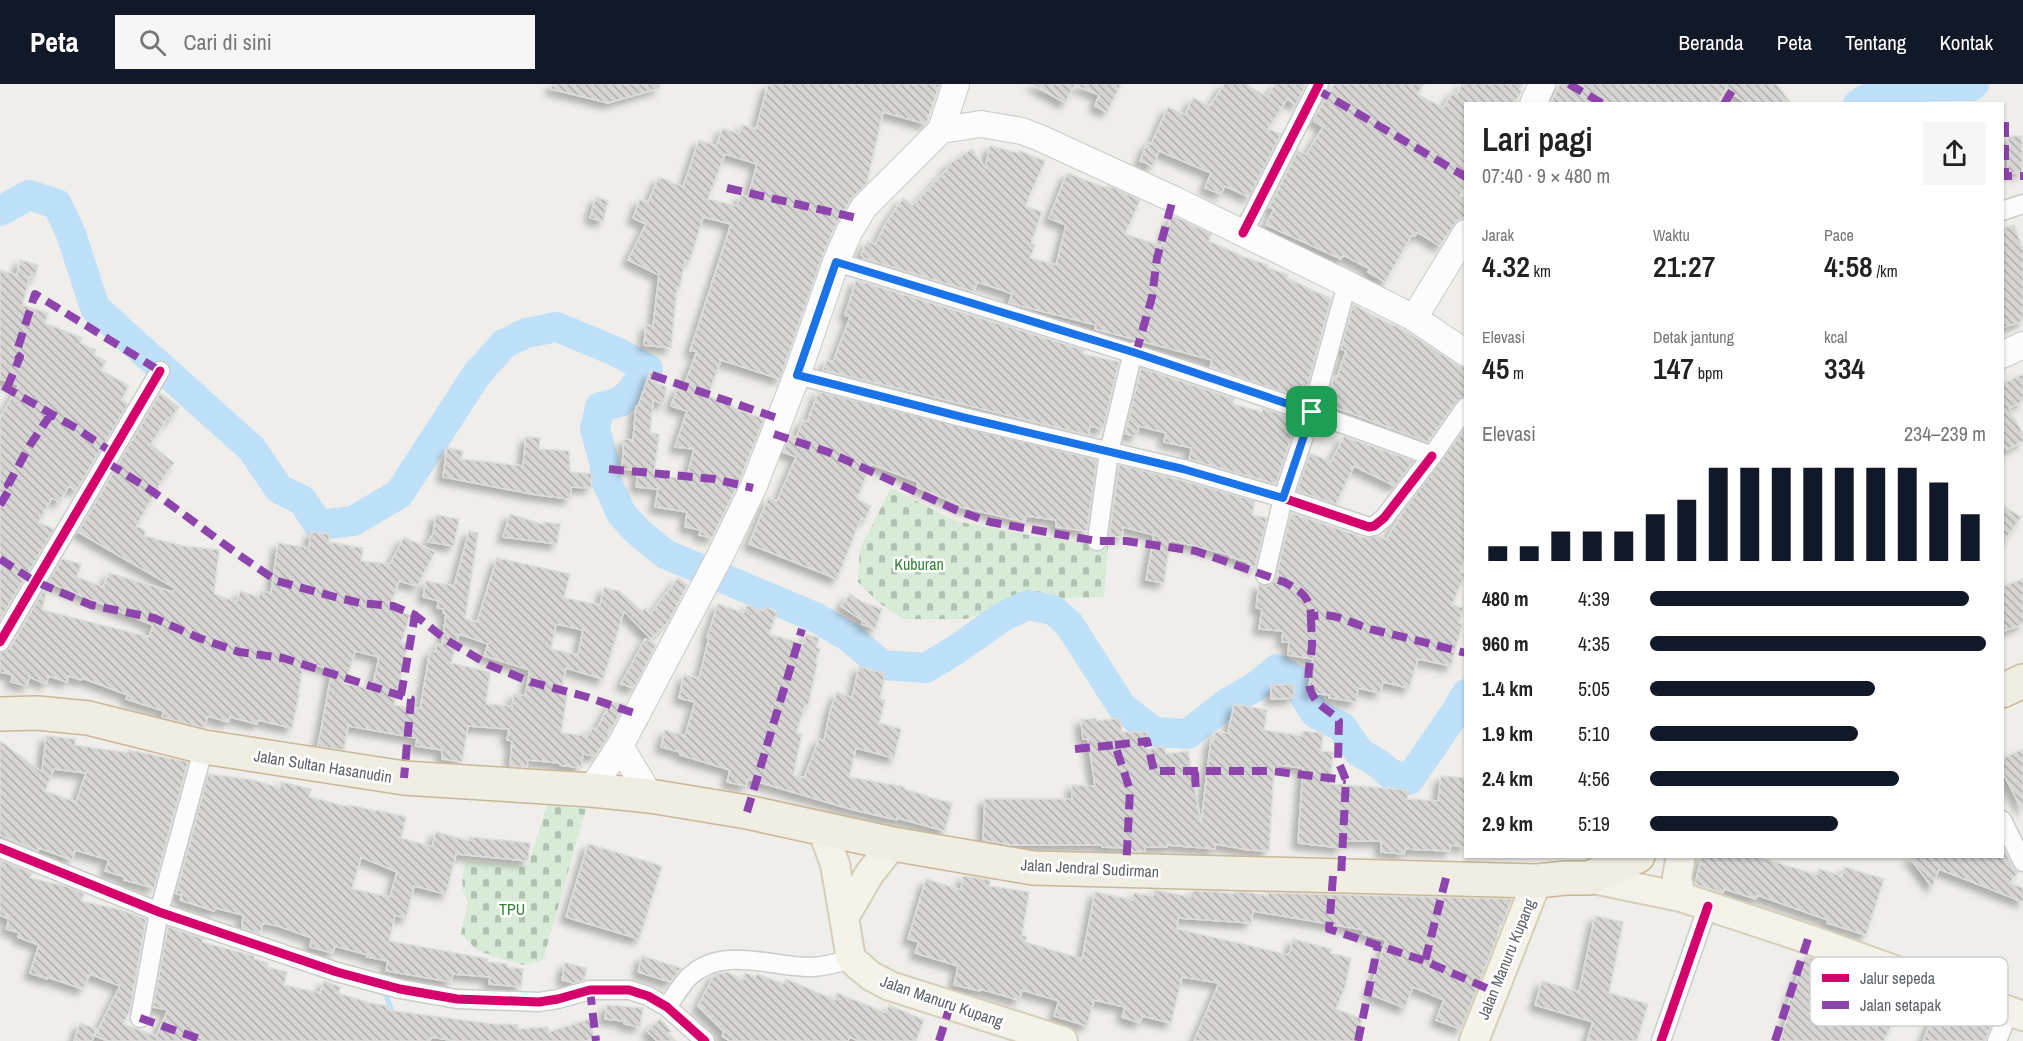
<!DOCTYPE html>
<html lang="id">
<head>
<meta charset="utf-8">
<style>
	body { margin:0; font-family:"Archivo Narrow",sans-serif; background:#f6f6f6; color:#222; height:100vh; display:flex; flex-direction:column; font-size:22px; white-space:nowrap }
	* { box-sizing:border-box; margin:0 }
	p { font-size:20px; color:#767676 }
	.icon { flex:none; width:33px; height:33px; fill:none; stroke:currentColor; stroke-width:2; stroke-linecap:round; stroke-linejoin:round }
	.map { position:relative; flex:1; overflow:hidden }
	.drawer { position:absolute; left:1464px; top:18px; width:540px; height:756px; display:flex; flex-direction:column; background:#fff; border-radius:0px; box-shadow:0 2px 4px #0004 }
	.drawer>* { flex:none }
	.pin { position:absolute; display:grid; place-items:center; width:51px; height:51px; color:#fff; margin:-26px; border-radius:12px; box-shadow:0 3px 9px #0006 }
	.round { display:grid; place-items:center; flex:none; width:63px; height:63px; border-radius:0px; background:#f6f6f6 }
	.head { display:flex; align-items:center; justify-content:space-between; height:102px; padding:0 18px }
	h1 { font-size:33px; font-weight:600; line-height:45px }
	.stats { display:grid; grid-template-columns:repeat(3,1fr); gap:9px; height:102px; padding:6px 18px }
	.stats div { display:grid; align-content:center }
	.stats b { font-size:30px; font-weight:600 }
	.stats small { font-size:16px; font-weight:400 }
	.stats p { font-size:16px }
	.chart { height:168px; padding:12px 18px }
	.chart p { display:flex; justify-content:space-between }
	.chart svg { width:100%; height:108px; margin-top:6px; stroke:#111827; stroke-width:6 }
	ul { padding:0 18px; list-style:none; font-size:20px }
	li { display:grid; grid-template-columns:96px 72px 1fr; align-items:center; height:45px }
	li i { height:15px; border-radius:8px; background:#111827 }
	header { display:flex; align-items:center; gap:36px; box-sizing:border-box; height:84px; padding:0 30px; background:#111827; color:#fff }
	header strong { font-size:28px }
	nav { display:flex; gap:33px; margin-inline-start:auto; font-size:21px }
	.search { width:420px; height:54px; background:#f6f6f6; display:flex; align-items:center; gap:15px; box-sizing:border-box; padding:0 21px; border-radius:0px; color:#767676; font-size:22px }
	.map>svg:first-child { display:block }
	.cemetery { fill:url(#cemetery-stones) }
	.lines { fill:none; stroke-linecap:round; stroke-linejoin:round }
	.stream { stroke:#bfe0f9; stroke-width:5 }
	.river { stroke:#bfe0f9; stroke-width:30 }
	.building { fill:url(#building-back-hatch); stroke:#deddd9; stroke-width:1.5; fill-rule:evenodd; filter:url(#shadow) }
	.street-casing { stroke:#cbcccc; stroke-width:21 }
	.secondary-casing { stroke:#cacacb; stroke-width:28 }
	.primary-casing { stroke:#d7ceb8; stroke-width:32 }
	.highway-casing { stroke:#c8b996; stroke-width:36 }
	.street { stroke:#fdfcfc; stroke-width:18 }
	.secondary { stroke:#fdfcfc; stroke-width:26 }
	.primary { stroke:#f4f2e9; stroke-width:28 }
	.highway { stroke:#f0ede3; stroke-width:33 }
	.quiet { stroke:#8e44ad; stroke-width:8; stroke-dasharray:15 8; stroke-linecap:butt }
	.cycleway-casing { stroke:#fff; stroke-width:13 }
	.cycleway { stroke:#d6006c; stroke-width:9 }
	.route-casing { stroke:#fff; stroke-width:12 }
	.route { stroke:#1a73e8; stroke-width:8 }
	.labels { text-anchor:middle; stroke-width:5; stroke-linejoin:round; paint-order:stroke }
	.park-label { font-size:16px; fill:#348238; stroke:#fff }
	.street-label { font-size:16px; fill:#5f6368; stroke:#fff }
	.key { fill:#fff; stroke:#cfd0d2; stroke-width:1.5 }
	.key-label { font-size:16px; fill:#5f6368 }
</style>
</head>
<body>
<header>
<strong>Peta</strong>
<div class="search"><svg class="icon" aria-label="search" viewBox="0 0 24 24"><circle cx="10" cy="10" r="6"/><path d="M15 15l6 6"/></svg>Cari di sini</div>
<nav><a>Beranda</a><a>Peta</a><a>Tentang</a><a>Kontak</a></nav>
</header>
<div class="map">
<svg width="2023" height="957" viewBox="0 0 2023 957">
	<defs>
		<pattern id="cemetery-stones" width="16" height="16" patternUnits="userSpaceOnUse" patternTransform="scale(1.5)"><rect width="16" height="16" fill="#d8ebd6"/><path d="M2 7V4a2 2 0 0 1 4 0v3zM10 15v-3a2 2 0 0 1 4 0v3z" fill="#b2c2b1"/></pattern>
		<pattern id="building-back-hatch" width="6" height="6" patternUnits="userSpaceOnUse" patternTransform="scale(1.5)"><rect width="6" height="6" fill="#d6d5d3"/><path d="M-1 5l2 2M0 0l6 6M5-1l2 2" fill="none" stroke="#b1b0af"/></pattern>
		<filter id="shadow"><feDropShadow dx="-5.5" dy="5.5" stdDeviation="3" flood-color="#0004"/></filter>
	</defs>
	<rect width="100%" height="100%" fill="#efeeea"/>
	<path class="cemetery" d="M891,404l64,33 79,15 74,10 -4,51 -48,1 -44,6 -46,15h-62l-25,-16 -21,-21 2,-33z
		M547,721l39,4 -43,151 -19,5 -25,-7 -22,-8 -16,-16 7,-32c-8,-14 -6,-24 -3,-41l63,5z"/>
	<g class="lines">
		<path class="stream" d="M383,904l11,28"/>
		<path class="river" d="M1858,20c29,-20 80,-18 114,-18l2,-2
			M0,127l29,-16 28,9 14,30 24,74 157,141 27,40 23,11 17,25 34,-4 46,-27 78,-120 27,-30 22,-11 31,-6 60,25 31,17 -18,24 -10,9 -20,5 -5,22 9,32 2,19 15,33 15,17 29,24 150,63 34,20 33,28 44,3 31,-19 45,-32 25,-12 26,5 16,14 53,83 32,25 34,2 39,-31 28,-16 22,-18 17,10 21,34 27,14 17,25 20,12 10,9 20,7 46,-67 11,-19"/>
	</g>
	<path class="building" d="M552,0h107l1,4 -52,15 -57,-14z
		M768,0h172l-14,40 -43,-12 -16,71 -16,16 -16,27 -13,31 -42,122 -59,-19 -13,36 24,9 -1,2 33,12 -25,63 -27,56 -13,-3 2,-5 -16,-3 2,-15 -32,-5 3,-18 -22,-2 2,-17 -16,-1 2,-30 9,1 3,-34h2l12,-34 5,1 -1,9 12,5 -2,17 -11,-4 -3,33 9,1 -5,40 32,6 8,-31 -19,-2 12,-36 -16,-5 6,-16 2,-3 4,1 14,-37h-7l41,-127 -28,-7 -13,44 -5,-1 -5,27 -3,-1 -6,62 -27,-3 2,-20 7,1 6,-51 -31,-15 18,-36 -13,-6 7,-19 8,3 11,-25 24,10 16,-47 17,6 7,-18 16,6 3,-9 14,4zM725,70l32,10 -9,33 -7,-2 -4,11 -29,-7z
		M1032,0h89l-14,28 -12,-6 4,-11 -24,-10 -10,18z
		M1224,0h22l21,13 8,-13h27l3,2 -9,19 -9,-6 -19,30 13,5 -32,63 -24,-11 -4,8 -16,-6 6,-15 -52,-22 -6,15 -13,-5 7,-18 4,1 17,-37 17,8 8,-17 17,8z
		M1334,0h90l-7,10 26,14 10,-16 4,2 5,-10h61l-4,6 3,1 -8,13h-48v82l-6,9 6,4v19l-8,2 -4,5 -14,21 -23,-14 -2,4 -3,-1 -27,47 -17,-10 2,-3 -27,-14 -2,4 -75,-34 8,-16 -5,-2 29,-57 8,5 17,-28 -9,-6 1,-4z
		M1560,0h216l16,20h-45l-21,-15 -9,15h-167z
		M2008,52h14v37h-14z
		M990,62l29,7 1,-2 25,10 -20,45 17,6 -11,31 4,2 -5,13 26,7 10,-40 -17,-7 18,-45 39,15 1,-3 33,15 -15,34 36,12 11,-31 39,19 -2,7 35,16 24,8 -1,2 21,8 -1,3 44,21 -27,100 -94,-32 2,-7 -117,-31 1,-4 -87,-22 3,-9 -10,-4 -25,-8 -3,10 -111,-34v-2l-2,-1 6,-14 8,4 11,-22 17,-25 10,7 35,-37 -2,-2 26,-17 13,19z
		M596,113l12,4 -5,20 -13,-3z
		M2014,141l9,25v71l-21,7v-99z
		M20,176l18,5 -3,12 -5,-1 -8,29 26,8 -3,10 37,15 -2,5 16,7 -2,5 12,6 -5,9 28,16 -8,14 7,4 -52,87 -7,-5 -10,16 -7,-4 -14,24 16,7 -54,91v-202l19,-33 -19,-6v-109l17,5z
		M856,196l228,70 -1,4 36,8 -16,67 -13,-3 -2,9 -265,-65 4,-10 6,2 17,-45 -5,-2z
		M1353,220l17,10 36,17 52,34 8,3v28l-9,5 -29,41 -102,-38 8,-28 3,1 9,-26 -5,-2z
		M1141,284l93,31 -1,5 29,8 1,-4 34,12 -21,64 -87,-25 3,-11 -28,-6 2,-9 -27,-7 -3,10 -11,-2z
		M2023,290v27l-14,7 14,26v7l-16,9 -5,-8v-58z
		M815,307l282,69 -10,71 -31,-4v-7l-30,-4 -1,6 -65,-15v-2l-43,-18 1,-5 -47,-18 -14,35 14,7 -6,13 -4,-1 -24,61 -88,-35 19,-46 9,3 19,-44 -13,-5 7,-17 6,3 7,-18 4,2 11,-29z
		M160,309l19,14 -9,12 -3,-1 -16,26 23,19 -9,12 -29,51 10,5 -2,5 39,10 36,4 -5,44 23,8 3,-11 19,6 1,-6 11,2 7,-50 31,5 2,-16 18,2v8l34,6 -2,13 29,3 14,-27 31,15 -18,34 -18,-5 -10,27 21,7 -9,27 7,2 -14,61 26,4 10,-58 5,1 2,-8 5,1 4,-31 -3,-1 1,-4 -7,-1 2,-7 -16,-4 3,-16 28,5 15,-55 9,2 -13,86 12,3 20,-64 73,16 -6,24 36,7 4,-17 15,3 23,20 3,-3 5,6 28,-36 9,7 -18,36 -18,18 -27,-28 -21,68 -37,-11 -6,26 7,1 -6,38 27,3v-5h3l1,-3 4,2 15,-28 14,2 -14,26 -2,-1 -1,8 -13,19 -12,-2 -2,14 -21,-3v-2l-32,-3 -1,7 -17,-1 2,-25 -5,-1 2,-11 -41,-3 -6,36 -20,-3v-9l-26,-4 1,-8 -69,-12 -4,24 -26,-4 14,-76 -28,-9 -6,34h1l-7,33 -34,-8 -1,4 -27,-7 -2,5 -20,-6 -4,12 -42,-11 2,-6 -38,-12 2,-4 -46,-17 -1,2 -12,-4 -2,6 -18,-6 -3,8 -17,-7 -2,9 -16,-4 2,-7 -13,-3v-19l10,-5 38,-65 -6,27 107,27 4,-12 -105,-43 14,-23 19,5 -4,13 26,10 6,-14 64,19 2,-4 -97,-56zM556,540l27,6 -5,25 -27,-6zM459,550l29,10 -4,12 46,14 -5,26 -11,-2 -2,12 -26,-2 4,-32 -39,-9zM355,567l24,6 -7,32 -27,-5z
		M1466,343v126l-6,19 5,2 -13,31 11,3 -4,15 3,1 -11,42 -33,-7 -9,29 -26,-6 -3,11 -22,-5 -2,14 -27,-4 1,-3 -22,-2 5,-34 -25,-4 1,-13h-7l1,-11 -24,-2 3,-20 -6,-1 3,-24 10,2 7,-8 15,-65 74,25 13,-2 8,4 18,-30z
		M1344,352l10,4 60,21 -19,25 -41,-20 -18,38 -39,-13 13,-38 21,9z
		M526,353l14,1 -1,11 30,2 1,21 22,2 -1,14 -20,-1 -1,12 -33,-4 -94,-18 4,-29 16,3 -2,8 62,7z
		M1119,381l61,15 75,21 -3,14 15,3 -12,50 -7,-2 1,-4 -19,-5v-2l-60,-15 -6,43 -18,-3 8,-45 -31,-8 -1,10 -13,-1z
		M2002,421l19,12 -19,28z
		M510,430l34,11v-3l16,2 -3,20 -54,-7z
		M436,431l23,4 -5,27 -26,-4 5,-8z
		M2023,495v45l-21,8v-45z
		M850,510l12,8 20,7 -7,20 -13,-5 1,-3 -22,-15z
		M718,520l26,9 3,-8 16,6 2,-4 12,5 -8,22 34,10 3,-10 13,4 -3,9 4,2 -5,14 2,1 -9,42 -3,-1 -9,28 6,1 -9,41 11,3 15,-39 5,2 6,-30 7,-19 15,6 7,-31 26,6 -5,26 5,1 -6,23 22,6 -7,29 -38,-10 -7,29 55,10v2l24,7v1l24,6 -7,28 -48,-13v2l-47,-11 -102,-30 -2,7 -19,-4 3,-12 -50,-15v-3l-19,-5 4,-17 20,6 10,-34 -16,-4 5,-23 15,3 10,-40 -2,-1z
		M645,555l11,6 -22,43 -13,-4z
		M1294,600v14l-23,1v-14z
		M1234,620l33,6 -3,20 38,6v-5l21,2 -2,18 12,1 -3,32 78,6 -1,9 31,2 3,-25 25,2v69l-15,-2 -1,6 -45,-2 -1,5 -23,-2v-11h-39l-1,7 -43,-5 5,-75 -25,-3v3h-4l-5,83 -21,-1 -33,-6v5l-48,-4v2h-22v4l-14,1v-4l-29,-1v-2h-91l-28,-5 2,-41h87v-14l23,1 -7,-47h-5l-2,-19 15,-2v3l24,-3 2,14h25v18l17,-4 2,8 22,-3 13,72 10,-84 3,1 1,-8 13,1z
		M46,652l29,3v6l53,8 1,-3 59,12 -34,126 -30,-8 1,-3 -20,-6 4,-11 -34,-10 -3,10 -33,-12 -1,3 -38,-16v-94l42,31zM54,685l32,4 -10,29 -31,-11z
		M2023,665v62l-21,-40v-12z
		M208,690l45,6 27,8 1,-6 30,7 -2,8 40,10v-2l27,6v-1l30,7 -5,21 31,9 4,-15 33,9v-4l61,6 -2,18 -72,-7 -10,40 -32,-8 -8,32 -11,-3 -6,26 99,18 -1,3 20,2v3l16,2 -2,18 -32,-3 1,-7 -37,-3 -2,8 -65,-11 2,-10 -21,-4 1,-2 -33,-9 -2,7 -23,-6 2,-9 -34,-12 -15,-3 -3,11 -18,-6 1,-13 -28,-7 -1,3 -34,-11 2,-5 -6,-1zM361,773l36,15 -7,25 -38,-8z
		M588,760l74,22 -23,73 -73,-22z
		M2002,762l11,21 5,5 -8,11 13,5v14l-84,-33 -7,18 -21,-28 -3,-2 94,-1z
		M1702,772h53l62,19 2,-6 23,7 2,-9 40,12 -18,56 -39,-12 1,-3 -71,-25 -1,4 -32,-10 -1,4 -28,-9z
		M0,776l32,13 -2,5 35,8 19,8 -3,7 40,9 25,9 -16,91 -7,14 33,12 12,-26 -15,-3 15,-80 36,12 -2,3 52,14v3l14,4 -1,4 20,5 -3,13 36,8 4,-12 17,6 -3,6 32,10 18,3 -1,4 113,15v-1l18,1v4l30,-2 1,5 41,-13 4,19 -8,3h-130l-25,-4 -1,4h-322l-13,-5 25,-50 -30,-12 -7,15 -36,-12v2l-17,-6 9,-28 -21,-8 2,-4 -14,-4 3,-10 -9,-4z
		M963,792l27,4 -1,6 40,6 -7,43 5,2 -2,5 57,17 13,-67 38,8 1,-7 19,3 1,-6 37,7 1,-6 28,1 13,2 1,-2h11l23,4v-3l244,6 -10,26h-2l-3,12 -36,92 -25,-9 8,-20 -31,-13 -8,21 -36,-14 17,-54 -23,-6 1,-4 -111,-19 -2,12 -73,-5 -1,11 112,26 4,-16 38,10 -1,4 21,5 -6,29 -9,22 26,10 -7,22h-161l25,-58 -37,-6 -11,46 -29,-7 -2,7 -18,-6 3,-10 -31,-7 -7,26 -33,-10 5,-15 -37,-11 -3,10 -39,-11v2l-26,-6 4,-19 -43,-13 4,-11 -11,-3 18,-60 35,11z
		M1595,832l28,6 -14,71 39,11 -11,37h-50l6,-19 -58,-17 7,-24 37,11z
		M642,872l39,12 -1,2 -10,12 -32,-10z
		M1805,872l45,16 -9,23 23,9 11,-24 31,12 -22,49h-104l11,-36 -3,-1z
		M565,879l22,5 -3,12 -10,3 -12,-3z
		M727,888l16,8 2,-7 11,4 1,-3 26,10 3,-5 49,21 2,-7 49,20 3,-8 35,15 -8,21h-57l-10,-4 -1,4h-118l-8,-5 2,-4 -26,-26 16,-31z
		M1938,919l54,20 -7,18h-62z
		M607,921l36,3 -3,19 -16,-3 1,-3 -20,-2z
		M660,935l11,12 -3,2 8,8h-19l-10,-10z
		M80,939l16,6 -4,12h-18z"/>
	<g class="lines">
		<g class="street-casing">
			<path id="street" d="M2002,127l21,-7
				M1243,149l76,-149
				M836,178c201,61 399,121 596,194l34,-49
				M797,291l169,43 217,51 100,29 86,29 5,-1 10,-8 48,-62
				M1097,457l12,-89 24,-100
				M1265,491l18,-77 29,-86 35,-128
				M0,558l160,-271
				M2002,736l21,42
				M0,764l159,64 178,60 63,17 57,10 82,3 19,-3 32,-9h39l19,6 19,11 38,34
				M667,923c7,-10 14,-22 22,-30 33,-32 81,-10 121,-10 14,0 27,-4 41,-8
				M140,934l19,-106 45,-165
				M1661,957l47,-135
				M1997,957l12,-30"/>
		</g>
		<g class="secondary-casing">
			<path id="secondary" d="M1533,20l9,-20
				M941,46l15,-46
				M1414,234l52,-85
				M2002,271l21,-10
				M620,662l30,50
				M591,706l29,-44 101,-192 32,-66 44,-113 39,-113 13,-30 15,-25 77,-77 40,-6 41,7 18,7 133,61 174,85 67,34 52,35"/>
		</g>
		<g class="primary-casing">
			<path id="primary" d="M822,745l13,35 16,95 20,17 19,10 173,55
				M1681,772l-4,21 4,20
				M1589,794l92,19 127,42 215,77
				M845,832l25,-43 23,-29
				M1474,957l63,-160"/>
		</g>
		<g class="highway-casing">
			<path id="highway" d="M2002,607l21,-10
				M0,630l37,-1 51,5 116,29 200,31 187,12 59,6 97,16 146,32 140,24 504,13 29,-3h23l49,-22"/>
		</g>
		<use href="#street" class="street"/>
		<use href="#secondary" class="secondary"/>
		<use href="#primary" class="primary"/>
		<use href="#highway" class="highway"/>
		<path class="quiet" d="M1569,0l34,20
			M1316,5l150,88
			M1724,20l12,-20
			M2005,38v54h18
			M727,104l130,30
			M1136,269l16,-56 5,-39 16,-59
			M652,291l128,44
			M3,302l73,42 37,25
			M7,304l13,-31 -4,-3 19,-60 125,77
			M774,350l54,18 128,58 34,12 107,19h29l70,10 88,31c16,8 27,15 27,35 23,-7 42,8 63,13 30,7 61,15 92,23
			M108,379l44,28 87,64 38,26 58,16 25,6 33,3 22,9 30,24 44,26 42,17 56,15 50,17
			M609,385l105,10 39,9
			M0,421l11,-18 -3,-2 22,-40 21,-31
			M0,475l34,22 57,24 63,13 45,20 40,14 44,6 128,41 -7,79
			M1311,533c0,9 1,18 1,28 -1,18 -9,37 3,54 7,10 18,13 24,22l-1,40 8,19 -5,97
			M401,611l14,-80
			M1115,661l32,-4 7,30h118l74,9
			M1075,665l40,-4 15,45 -4,81
			M1195,688l1,23
			M747,728l55,-183
			M1333,792l-4,53 96,32
			M1446,794l-21,83 68,30
			M590,906l6,51
			M140,934l65,23
			M939,957l11,-35
			M1358,957l20,-96
			M1775,957l33,-102"/>
		<g class="cycleway-casing">
			<path id="cycleway" d="M1243,149l76,-149
				M797,291l169,43 217,51 100,29 86,29 5,-1 10,-8 48,-62
				M0,558l160,-271
				M0,764l159,64 178,60 63,17 57,10 82,3 19,-3 32,-9h39l19,6 19,11 38,34
				M1661,957l47,-135"/>
		</g>
		<use href="#cycleway" class="cycleway"/>
	</g>
	<g class="lines">
		<g class="route-casing">
			<path id="route" d="M836,178l297,90 179,60 -29,86 -100,-29 -217,-51 -169,-43z"/>
		</g>
		<use href="#route" class="route"/>
	</g>
	<g class="labels">
		<g class="park-label">
			<text x="919" y="486">Kuburan</text>
			<text x="512" y="831">TPU</text>
		</g>
		<g class="street-label">
			<text transform="translate(323 682) rotate(9)" y="6">Jalan Sultan Hasanudin</text>
			<text transform="translate(1090 784) rotate(3)" y="6">Jalan Jendral Sudirman</text>
			<text transform="translate(1506 875) rotate(-68)" y="6">Jalan Manuru Kupang</text>
			<text transform="translate(942 917) rotate(19)" y="6">Jalan Manuru Kupang</text>
		</g>
	</g>
	<rect x="1810" y="873" width="198" height="69" rx="9" class="key"/>
	<rect x="1822" y="890" width="27" height="8" fill="#d6006c"/>
	<rect x="1822" y="917" width="27" height="8" fill="#8e44ad"/>
	<g class="key-label">
		<text x="1860" y="900">Jalur sepeda</text>
		<text x="1860" y="927">Jalan setapak</text>
	</g>
</svg>
<div class="pin" style="left:1312px;top:328px;background:#1e9e55"><svg class="icon" aria-label="arrive" viewBox="0 0 24 24"><path d="M6 21V4h12l-3 4 3 4H6"/></svg></div>
<section class="drawer">
<div class="head"><div><h1>Lari pagi</h1><p>07:40 · 9 × 480 m</p></div><a class="round"><svg class="icon" aria-label="share" viewBox="0 0 24 24"><path d="M12 15V3M7 8l5-5 5 5M5 13v7h14v-7"/></svg></a></div>
<div class="stats">
<div><p>Jarak</p><b>4.32<small> km</small></b></div>
<div><p>Waktu</p><b>21:27</b></div>
<div><p>Pace</p><b>4:58<small> /km</small></b></div>
</div>
<div class="stats">
<div><p>Elevasi</p><b>45<small> m</small></b></div>
<div><p>Detak jantung</p><b>147<small> bpm</small></b></div>
<div><p>kcal</p><b>334</b></div>
</div>
<div class="chart"><p><span>Elevasi</span>234–239 m</p>
<svg viewBox="0 0 160 44" preserveAspectRatio="none"><path d="M5 44V38M15 44V38M25 44V32M35 44V32M45 44V32M55 44V25M65 44V19M75 44V6M85 44V6M95 44V6M105 44V6M115 44V6M125 44V6M135 44V6M145 44V12M155 44V25"/></svg>
</div>
<ul>
<li><b>480 m</b>4:39<i style="width:95%"></i></li>
<li><b>960 m</b>4:35<i style="width:100%"></i></li>
<li><b>1.4 km</b>5:05<i style="width:67%"></i></li>
<li><b>1.9 km</b>5:10<i style="width:62%"></i></li>
<li><b>2.4 km</b>4:56<i style="width:74%"></i></li>
<li><b>2.9 km</b>5:19<i style="width:56%"></i></li>
</ul>
</section>
</div>
</body>
</html>
